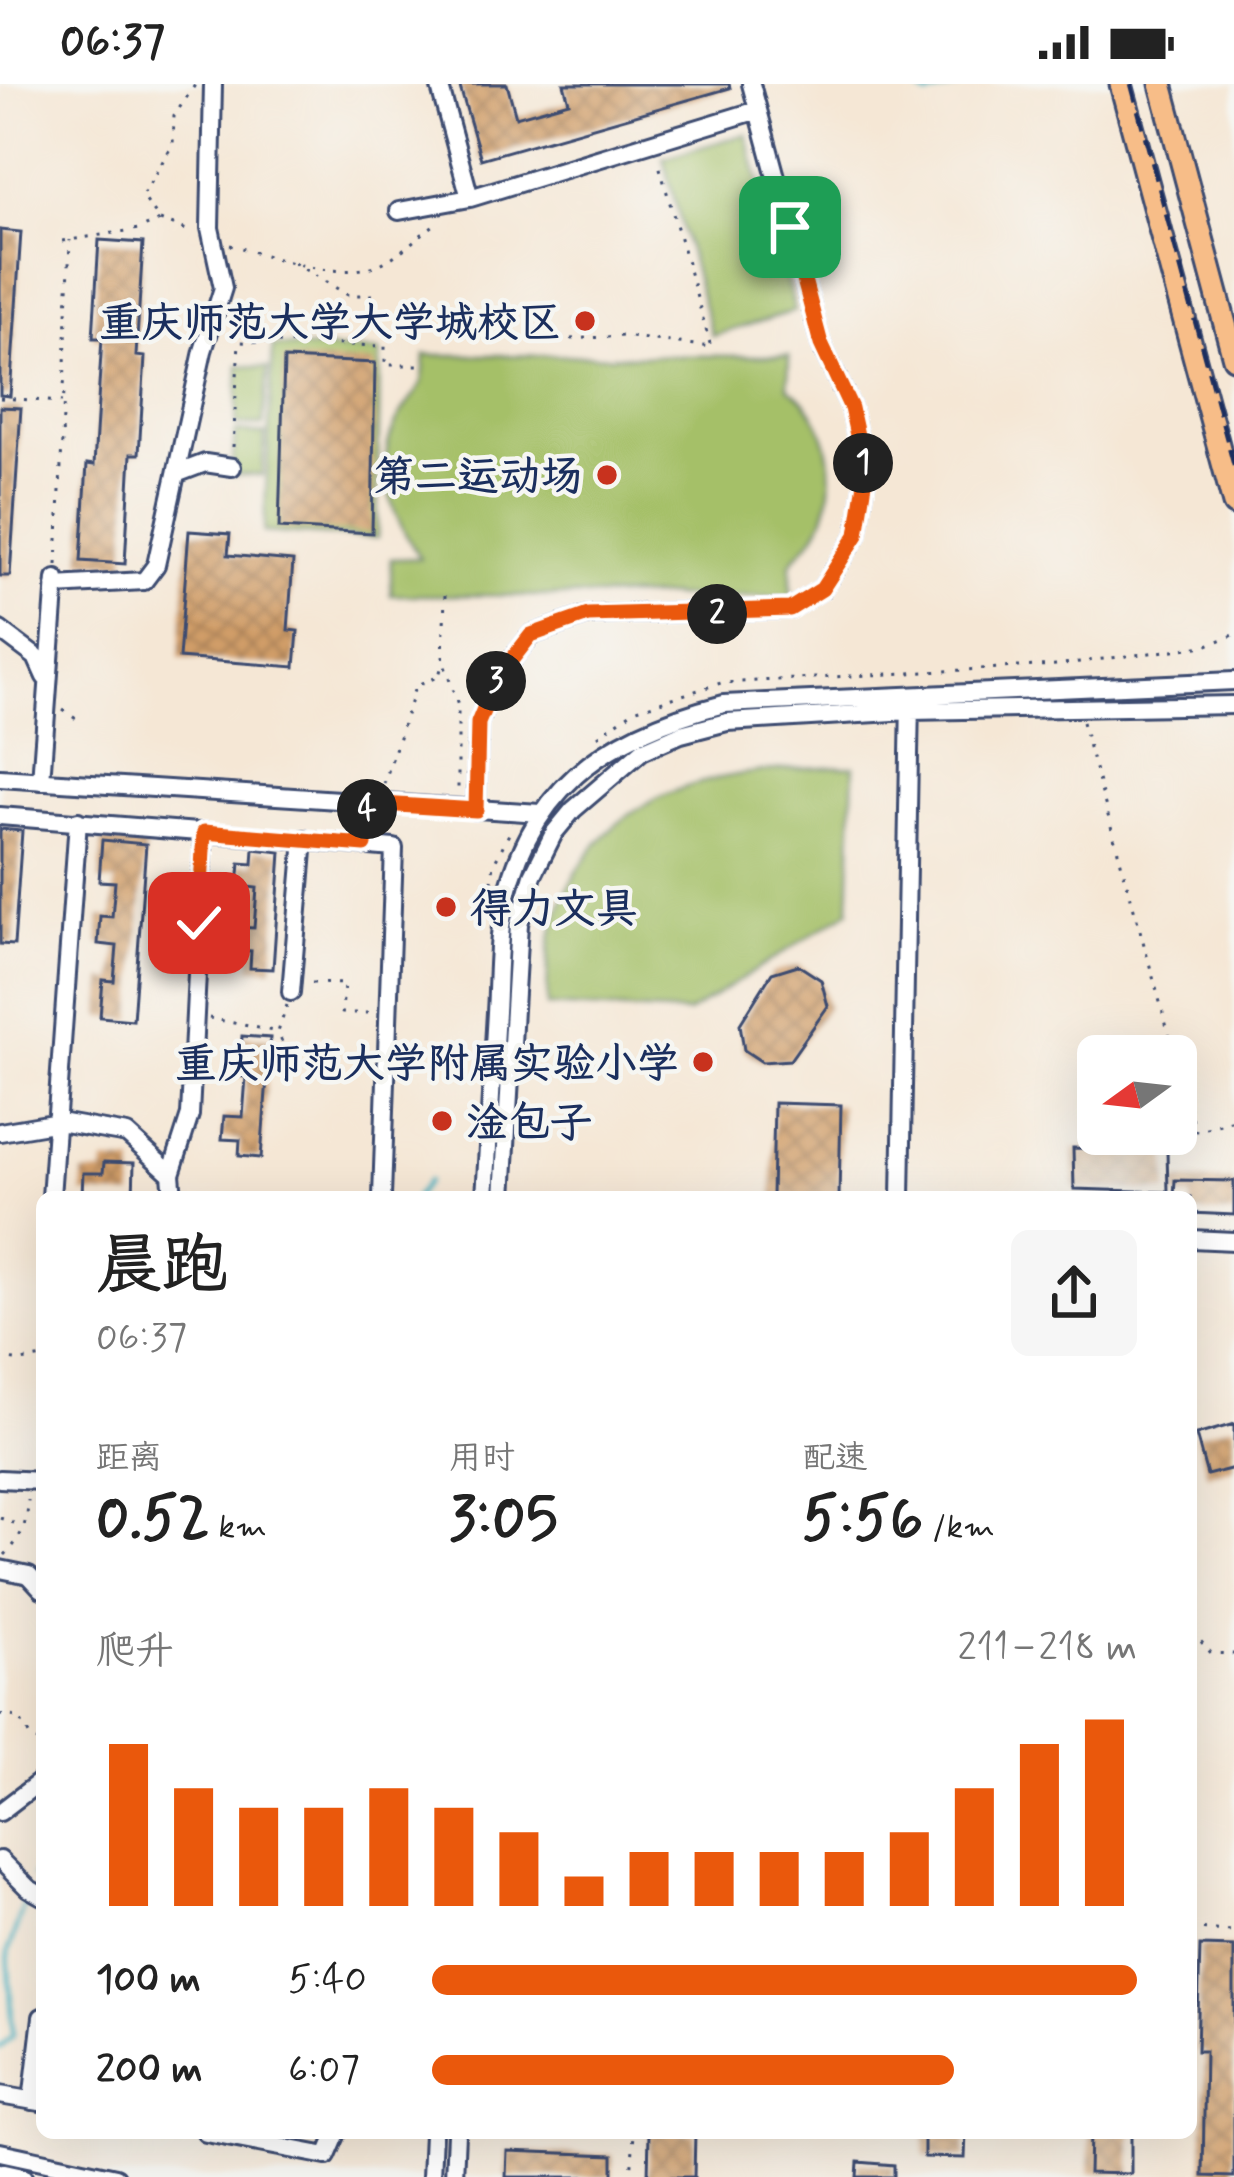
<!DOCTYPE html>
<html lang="zh">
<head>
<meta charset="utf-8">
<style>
	body { margin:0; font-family:Mynerve,"LXGW WenKai TC",sans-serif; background:#f6f6f6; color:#222; height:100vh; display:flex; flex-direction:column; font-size:45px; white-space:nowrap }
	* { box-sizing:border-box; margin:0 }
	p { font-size:39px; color:#767676 }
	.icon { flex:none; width:66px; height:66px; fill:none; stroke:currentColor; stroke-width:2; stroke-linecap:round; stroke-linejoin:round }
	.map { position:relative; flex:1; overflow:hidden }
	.details { position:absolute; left:36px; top:1107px; width:1161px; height:948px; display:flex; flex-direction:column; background:#fff; border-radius:18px; box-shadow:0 12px 48px #0002 }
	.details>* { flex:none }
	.needle { width:78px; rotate:255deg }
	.controls { position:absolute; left:1077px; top:951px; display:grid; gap:24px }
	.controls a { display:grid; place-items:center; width:120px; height:120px; border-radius:18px; background:#fff; box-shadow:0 12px 48px #0002; font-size:60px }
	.pin { position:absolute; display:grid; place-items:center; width:102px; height:102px; color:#fff; margin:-51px; border-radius:24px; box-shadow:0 6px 18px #0006 }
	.km { position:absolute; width:60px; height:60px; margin:-30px; border-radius:50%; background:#222; color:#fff; font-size:33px; line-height:60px; text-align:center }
	.round { display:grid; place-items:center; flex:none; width:126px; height:126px; border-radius:18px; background:#f6f6f6 }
	.head { display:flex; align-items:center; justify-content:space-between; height:204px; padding:0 60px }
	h1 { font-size:66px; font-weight:800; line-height:90px }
	.stats { display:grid; grid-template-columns:repeat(3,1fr); gap:18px; height:204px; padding:12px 60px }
	.stats div { display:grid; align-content:center }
	.stats b { font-size:60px; font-weight:800 }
	.stats small { font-size:33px; font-weight:400 }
	.stats p { font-size:33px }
	.chart { height:336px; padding:24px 60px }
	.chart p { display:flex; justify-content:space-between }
	.chart svg { width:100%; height:216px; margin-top:12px; stroke:#ea580c; stroke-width:6 }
	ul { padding:0 60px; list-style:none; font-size:39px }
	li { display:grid; grid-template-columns:192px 144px 1fr; align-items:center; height:90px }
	li i { height:30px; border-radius:15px; background:#ea580c }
	.status { display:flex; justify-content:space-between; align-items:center; height:84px; padding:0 60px; background:#fff; direction:ltr }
	.status svg { height:33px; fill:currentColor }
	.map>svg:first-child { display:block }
	.pitch { fill:#a5c067; stroke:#607862; stroke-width:3 }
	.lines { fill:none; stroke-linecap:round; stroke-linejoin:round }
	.stream { stroke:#48b5c4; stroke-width:4.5 }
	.building { fill:url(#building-cross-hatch) }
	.minor-casing { stroke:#3c4b70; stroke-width:22 }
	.major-casing { stroke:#3c4b70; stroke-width:27 }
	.path { stroke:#3c4b70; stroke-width:3; stroke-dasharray:3 9; stroke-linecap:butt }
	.minor { stroke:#fff; stroke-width:16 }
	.major { stroke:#f7bd88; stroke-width:21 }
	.rail { stroke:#1b2f5e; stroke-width:4.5; stroke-dasharray:18 9; stroke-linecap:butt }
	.route-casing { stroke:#fff; stroke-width:24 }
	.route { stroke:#ea580c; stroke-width:15 }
	.poi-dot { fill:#c8321e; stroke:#f6f6f2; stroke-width:4.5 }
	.labels { text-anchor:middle; stroke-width:9; stroke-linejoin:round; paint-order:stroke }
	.poi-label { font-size:42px; font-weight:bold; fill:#1b2f5e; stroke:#f6f6f2; text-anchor:end }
</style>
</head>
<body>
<div class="status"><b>06:37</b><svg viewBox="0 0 49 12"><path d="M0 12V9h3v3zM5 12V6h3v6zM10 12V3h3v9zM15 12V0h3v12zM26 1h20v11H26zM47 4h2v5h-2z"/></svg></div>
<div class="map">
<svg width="1234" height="2093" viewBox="0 0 1234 2093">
	<defs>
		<pattern id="building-cross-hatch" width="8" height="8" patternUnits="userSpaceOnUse" patternTransform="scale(3)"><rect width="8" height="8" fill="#d09d68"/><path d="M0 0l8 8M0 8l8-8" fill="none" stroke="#a88059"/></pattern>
	</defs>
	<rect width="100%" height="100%" fill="#f6f6f2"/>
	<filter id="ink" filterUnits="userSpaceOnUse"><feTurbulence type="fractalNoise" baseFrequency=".00833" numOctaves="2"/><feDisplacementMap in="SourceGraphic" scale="24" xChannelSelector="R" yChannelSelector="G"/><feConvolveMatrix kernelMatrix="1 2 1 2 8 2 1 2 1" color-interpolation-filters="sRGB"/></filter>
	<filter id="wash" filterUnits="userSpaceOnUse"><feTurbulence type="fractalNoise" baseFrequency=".004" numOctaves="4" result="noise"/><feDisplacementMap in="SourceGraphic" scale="48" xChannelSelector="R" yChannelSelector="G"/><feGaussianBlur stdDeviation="2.7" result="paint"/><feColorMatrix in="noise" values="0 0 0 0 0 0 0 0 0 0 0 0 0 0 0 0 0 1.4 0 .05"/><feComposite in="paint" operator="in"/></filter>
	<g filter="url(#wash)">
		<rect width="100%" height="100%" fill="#f5e7d5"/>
		<path class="pitch" d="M746,50l49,177 -83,25 -49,-178z
			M273,262l107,6 -3,186 -113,-6z
			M425,271l364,1 -1,31c44,31 55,100 28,146 -7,11 -18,20 -25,30v34l-400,-2v-36l29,-1c-29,-43 -50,-95 -19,-144 19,-30 22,-20 24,-59z
			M239,281l29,3 -5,57h-27z
			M235,348l30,2 -3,41h-30z
			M854,682l-5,145 -161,102 -141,-7c1,-23 -1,-51 5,-73 40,-152 170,-164 302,-167z"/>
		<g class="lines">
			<path class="stream" d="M910,0l18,12 37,-12
				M415,1113l13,-16
				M33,1792l9,-9
				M0,1964l13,-12 -5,-84 17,-50"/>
		</g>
		<g id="blocks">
			<path class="building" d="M459,0h48l9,33 53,-15 -5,-18h165l1,4 -249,71z
				M0,146l21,2 -11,164 -10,-1z
				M99,156l44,3 -7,113 9,1 -6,97h-8l-6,110 -44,-3 6,-97 7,1 8,-127h-9z
				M284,275l91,4 -3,170 -93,-5z
				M0,323l21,1 -11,168h-10z
				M189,447l41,3 -2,21 65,6 -5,69 10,1 -3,36 -116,-9z
				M0,745l22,2 -8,114 -14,-1z
				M102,756l44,4 -13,176 -33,-3 3,-37 11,1 3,-35 -19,-2 2,-28 12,1 3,-35 -16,-1z
				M254,765l27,3 -8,117 -23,-1 1,-17 -17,-1 1,-23 19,1 3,-40 -19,-2 2,-23 13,1z
				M798,881l23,15 7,26 -38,54 -28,2 -18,-12 -4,-26 32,-51z
				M242,952l28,2 -9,120 -22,-2 1,-16 -18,-1 2,-23 19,1 3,-40 -19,-2 1,-23 13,1z
				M774,1019l67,2 -2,92h-67z
				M1073,1064l94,3 1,41 -94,-3z
				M104,1078l30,1 -1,34 -51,-3 1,-21h20z
				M1175,1096l59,1v34l-43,-2v-16h-17z
				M1234,1340v44l-27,7 -11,-40z
				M1200,1862l34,1v230l-31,-1 2,-125h-8z
				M649,2049h46l-1,44h-46z
				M924,2049h42l-1,25 -41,-1z
				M1090,2049h41v41l-42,-1z
				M507,2067l106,4v22h-107z
				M858,2078l36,3v12h-37z"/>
		</g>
	</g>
	<g filter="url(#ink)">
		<use href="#blocks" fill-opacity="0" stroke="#3c4b70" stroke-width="3"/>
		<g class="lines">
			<g class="minor-casing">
				<path id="minor" d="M439,0l31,114 288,-88
					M399,127l71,-13
					M176,390l27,-123 20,-63 -13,-60 3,-144
					M55,502l89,-5 12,-16 20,-91 29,-11 27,4
					M0,546l36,27 9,20
					M0,694l540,35
					M41,697l15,-202
					M476,726l2,-87 18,-43 35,-45 57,-20 202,-6 32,-20 35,-54 9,-59 -15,-68 -30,-64 -70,-260
					M0,732l394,32 -12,349
					M291,908l13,-153
					M0,1048l59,-10 68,12 44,40 2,23
					M171,1090l19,-59 14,-283
					M51,1113l27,-376
					M485,1113c4,-62 7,-123 11,-185 2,-30 1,-62 6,-92 20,-128 103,-186 222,-216l510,-23
					M503,1113l16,-273 14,-49 21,-42 19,-23 69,-59 39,-17 46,-12 183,-11 324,-6
					M901,1113l9,-497
					M1191,1155l43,2
					M0,1395l42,2
					M0,1485l29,6 13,14
					M0,1728l42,-32
					M0,1776l28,28 14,8
					M0,2011l40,7
					M32,2017l10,-84
					M206,2049l121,23 10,-23
					M0,2068l116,25
					M0,2088l23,5
					M431,2093l2,-44
					M454,2093l2,-44"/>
			</g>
			<g class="major-casing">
				<path id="major" d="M1121,0l113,420
					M1161,0l73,274"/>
			</g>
			<path class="path" d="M160,136l32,12
				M63,157l76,-12 21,-9 -18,-24 31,-52 1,-28 21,-31
				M230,161c44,11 106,39 152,18 19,-9 37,-28 55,-40
				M294,179l54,32h25
				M571,255l51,-3 89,11 -53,-186
				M0,314l62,4
				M233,363l6,-105 146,4v19h39
				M57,481l13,-325
				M445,511l-2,65 15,46v83
				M63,626l16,11
				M1082,638l93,334
				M598,652l36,-26 87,-27 335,-18 149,-19 29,-11
				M384,700l31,-97 24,-11 3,-11
				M492,798l2,-19 17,-33
				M312,899l32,1 -2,29h31
				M287,921l-9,27 11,28
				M209,934l69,14
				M1176,976l20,71 38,-11
				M0,1274l22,3 20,-4
				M0,1434l22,8
				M5,1471c16,-16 23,-33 23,-55
				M1191,1553h6l14,16 23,1
				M0,1631l18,2 11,18 13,9
				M1191,1845l43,2
				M631,2093l3,-44"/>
			<use href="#minor" class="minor"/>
			<use href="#major" class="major"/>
			<path class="rail" d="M1131,0l103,382"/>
		</g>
	</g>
	<g class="lines" filter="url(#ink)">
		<g class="route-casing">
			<path id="route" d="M199,839l5,-91 161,13 2,-42 109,7 2,-87 18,-43 35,-45 57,-20 202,-6 32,-20 35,-54 9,-59 -15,-68 -30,-64 -31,-117"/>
		</g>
		<use href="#route" class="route"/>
	</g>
	<g class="poi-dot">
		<circle cx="585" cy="237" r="12"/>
		<circle cx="607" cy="391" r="12"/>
		<circle cx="446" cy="823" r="12"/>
		<circle cx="703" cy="978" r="12"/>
		<circle cx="442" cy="1037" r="12"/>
	</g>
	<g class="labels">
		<g class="poi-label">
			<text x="561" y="252">重庆师范大学大学城校区</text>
			<text x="583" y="406">第二运动场</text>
			<text x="470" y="838" text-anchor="start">得力文具</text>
			<text x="679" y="993">重庆师范大学附属实验小学</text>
			<text x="466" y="1052" text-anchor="start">淦包子</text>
		</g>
	</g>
</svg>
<div class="controls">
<a><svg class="needle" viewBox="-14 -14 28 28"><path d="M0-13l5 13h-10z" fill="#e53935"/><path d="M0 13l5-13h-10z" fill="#767676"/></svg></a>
</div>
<div class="pin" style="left:790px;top:143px;background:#1e9e55"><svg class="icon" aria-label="arrive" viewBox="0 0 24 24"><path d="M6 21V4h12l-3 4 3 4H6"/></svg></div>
<div class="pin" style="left:199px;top:839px;background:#d93025"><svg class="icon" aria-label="check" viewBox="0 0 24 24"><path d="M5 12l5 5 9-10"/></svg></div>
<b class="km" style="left:863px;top:379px">1</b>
<b class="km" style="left:717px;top:530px">2</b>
<b class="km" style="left:496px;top:597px">3</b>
<b class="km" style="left:367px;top:725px">4</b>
<section class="details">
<div class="head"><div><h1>晨跑</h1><p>06:37</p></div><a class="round"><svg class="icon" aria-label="share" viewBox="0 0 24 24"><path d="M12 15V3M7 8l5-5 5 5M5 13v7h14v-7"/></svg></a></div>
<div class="stats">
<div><p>距离</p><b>0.52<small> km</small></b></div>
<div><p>用时</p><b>3:05</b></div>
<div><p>配速</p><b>5:56<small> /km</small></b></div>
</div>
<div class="chart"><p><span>爬升</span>211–218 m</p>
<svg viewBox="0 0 160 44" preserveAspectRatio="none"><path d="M5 44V11M15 44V20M25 44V24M35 44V24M45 44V20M55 44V24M65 44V29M75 44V38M85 44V33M95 44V33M105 44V33M115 44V33M125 44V29M135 44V20M145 44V11M155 44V6"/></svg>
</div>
<ul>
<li><b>100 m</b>5:40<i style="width:100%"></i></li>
<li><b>200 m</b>6:07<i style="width:74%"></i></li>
</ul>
</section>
</div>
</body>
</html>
